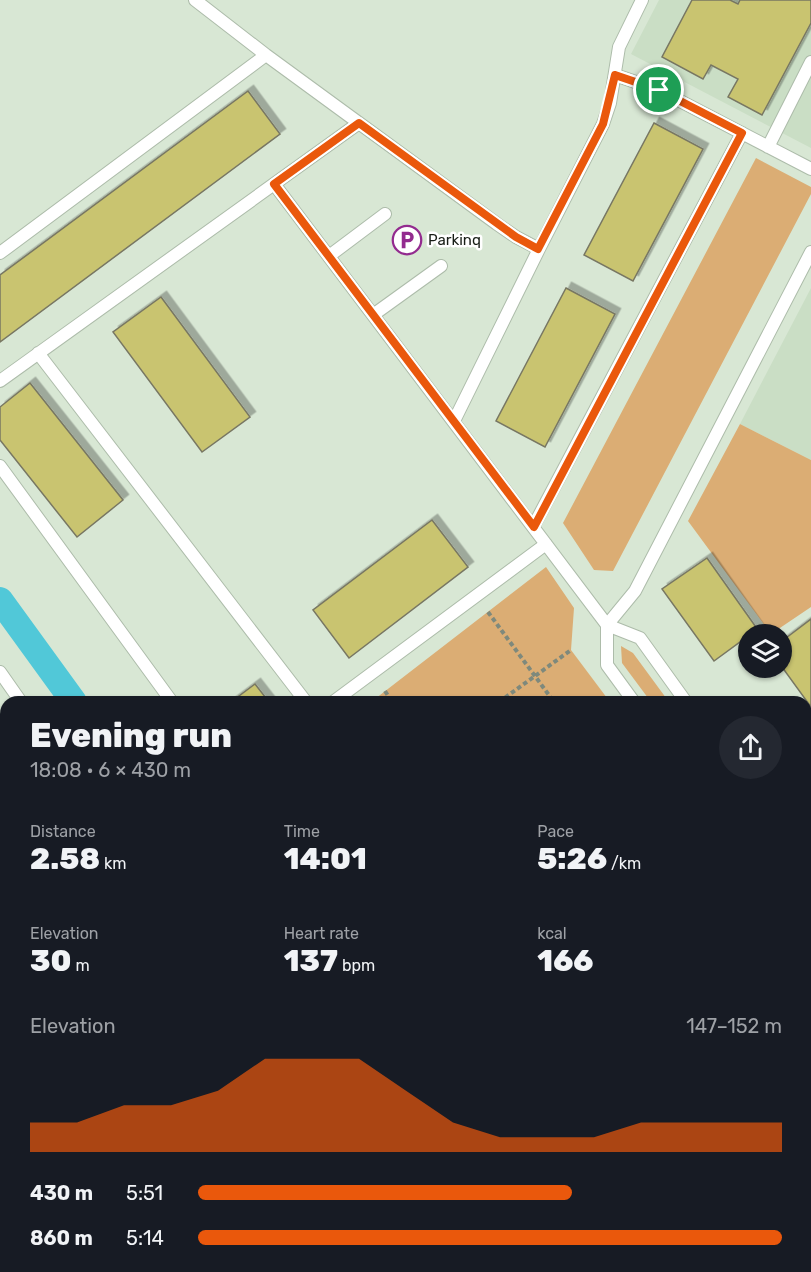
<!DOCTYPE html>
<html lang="en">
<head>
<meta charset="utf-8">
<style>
	body { margin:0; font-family:Rubik,sans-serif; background:#242831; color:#f1f3f6; height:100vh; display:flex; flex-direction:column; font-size:22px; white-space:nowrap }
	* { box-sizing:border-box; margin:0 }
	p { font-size:20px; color:#9ea1a6 }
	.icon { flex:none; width:33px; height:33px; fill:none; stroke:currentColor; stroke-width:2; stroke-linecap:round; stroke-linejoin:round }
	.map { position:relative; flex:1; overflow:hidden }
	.drawer { position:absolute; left:0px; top:696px; width:812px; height:576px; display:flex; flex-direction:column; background:#171b24; border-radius:18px 18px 0 0; box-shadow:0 2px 4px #0004 }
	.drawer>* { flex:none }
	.controls { position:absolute; left:738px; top:624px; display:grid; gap:12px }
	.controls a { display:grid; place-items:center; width:54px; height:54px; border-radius:50%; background:#171b24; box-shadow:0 2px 4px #0004; font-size:30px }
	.pin { position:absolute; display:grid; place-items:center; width:51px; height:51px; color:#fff; margin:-26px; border:3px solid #fff; border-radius:50%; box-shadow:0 2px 6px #0007 }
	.round { display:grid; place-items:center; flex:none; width:63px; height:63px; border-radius:32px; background:#242831 }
	.headline { display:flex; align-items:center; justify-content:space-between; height:102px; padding:0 30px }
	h1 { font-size:33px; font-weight:800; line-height:45px }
	.figures { display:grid; grid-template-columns:repeat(3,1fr); gap:9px; height:102px; padding:6px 30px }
	.figures div { display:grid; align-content:center }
	.figures b { font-size:30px; font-weight:800 }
	.figures small { font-size:16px; font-weight:400 }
	.figures p { font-size:16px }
	.chart { height:168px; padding:12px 30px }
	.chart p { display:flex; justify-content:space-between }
	.chart svg { width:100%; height:108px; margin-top:6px; fill:#ea580c; opacity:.7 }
	ul { padding:0 30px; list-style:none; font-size:20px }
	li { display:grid; grid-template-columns:96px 72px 1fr; align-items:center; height:45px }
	li i { height:15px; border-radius:8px; background:#ea580c }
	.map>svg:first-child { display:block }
	.built { fill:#cadec5 }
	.green { fill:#dbad74 }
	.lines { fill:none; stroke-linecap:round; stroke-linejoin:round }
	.canal { stroke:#51c8d8; stroke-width:26 }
	.building { fill:#c9c46f; stroke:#787763; stroke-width:1.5; filter:url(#shadow) }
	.service-casing { stroke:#adbcaa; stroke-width:14 }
	.minor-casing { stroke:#adbcaa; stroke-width:27 }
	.tertiary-casing { stroke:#adbcaa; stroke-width:33 }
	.path { stroke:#7e897c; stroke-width:4; stroke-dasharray:4.5 3; stroke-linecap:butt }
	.service { stroke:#fff; stroke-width:12 }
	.minor { stroke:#fff; stroke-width:26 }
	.tertiary { stroke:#fff; stroke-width:32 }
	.route-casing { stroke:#fff; stroke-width:12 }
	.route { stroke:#ea580c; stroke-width:8 }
	.labels { text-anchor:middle; stroke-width:5; stroke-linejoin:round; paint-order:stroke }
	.poi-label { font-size:15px; fill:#181e17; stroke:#fff; text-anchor:start }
</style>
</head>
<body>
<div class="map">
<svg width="811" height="1272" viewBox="0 0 811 1272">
	<defs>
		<filter id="shadow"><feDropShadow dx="5.5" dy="-5.5" stdDeviation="0" flood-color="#0004"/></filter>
	</defs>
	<rect width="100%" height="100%" fill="#d8e7d4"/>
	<path class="built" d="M659,0h152v148l-180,-94z
		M811,288v172l-71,-36z"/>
	<path class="green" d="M756,158l55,29v7l-198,377 -19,-1 -31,-47z
		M740,424l71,36v147l-40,27 -83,-113z
		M546,567l28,41 -3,42 39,52h-239z
		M621,646l12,7 36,49h-18l-29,-39z
		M811,966v55l-5,7v-58z"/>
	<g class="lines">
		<path class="canal" d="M0,600l74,102
			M484,1266l4,6"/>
	</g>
	<path class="building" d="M692,0h38l8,4 2,-4h71v23l-49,92 -34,-18 10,-18 -27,-14 -8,14 -41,-22z
		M248,91l32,43 -280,208v-67z
		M654,123l49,26 -70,132 -49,-26z
		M566,288l49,26 -70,133 -49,-26z
		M161,297l89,120 -48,35 -89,-120z
		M30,383l93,117 -46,37 -77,-97v-33z
		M432,520l36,47 -119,91 -36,-48z
		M707,558l51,72 -10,4v2l-34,25 -52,-72z
		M811,619v88l-29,-40v-26z
		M255,684l14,18h-38z"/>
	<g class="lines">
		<g class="service-casing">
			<path id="service" d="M195,0l71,55 231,169 19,13 23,12
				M615,75l44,15 152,79
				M768,147l43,-85
				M274,184l333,441 28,-34 176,-339
				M0,253l266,-198
				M329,256l56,-42
				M373,315l68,-49
				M38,353l268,349
				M0,381l359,-258
				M454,421l85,-172 64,-125 7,-21 9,-56 23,-47
				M0,466l172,236
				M533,527l209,-394
				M0,672l21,30
				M333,702l213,-158
				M634,702l-27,-37v-40l33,13 46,64
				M806,867l5,7
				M806,934l5,8
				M399,1266l3,6"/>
		</g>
		<g class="minor-casing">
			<path id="minor" d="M806,1118l5,8"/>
		</g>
		<g class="tertiary-casing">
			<path id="tertiary" d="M806,1058l5,-7
				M563,1272l10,-6"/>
		</g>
		<path class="path" d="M488,612l66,90
			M385,691l7,11
			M499,702l72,-52
			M806,703l1,-1"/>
		<use href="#service" class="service"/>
		<use href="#minor" class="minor"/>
		<use href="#tertiary" class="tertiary"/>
	</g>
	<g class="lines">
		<g class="route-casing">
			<path id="route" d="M615,75l44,15 83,43 -208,394 -260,-343 85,-61 157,114 22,12 65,-125z"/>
		</g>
		<use href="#route" class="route"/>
	</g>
	<defs>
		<g id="parking-ring" transform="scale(1.5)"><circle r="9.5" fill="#fff" stroke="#932b8f" stroke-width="1.5"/><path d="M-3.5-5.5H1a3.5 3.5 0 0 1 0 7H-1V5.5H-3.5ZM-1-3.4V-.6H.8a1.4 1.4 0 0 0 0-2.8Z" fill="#932b8f"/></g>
	</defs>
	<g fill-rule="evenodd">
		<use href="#parking-ring" x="407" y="240"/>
	</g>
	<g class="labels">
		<g class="poi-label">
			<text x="428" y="245">Parkinq</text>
		</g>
	</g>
</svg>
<div class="controls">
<a><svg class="icon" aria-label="layers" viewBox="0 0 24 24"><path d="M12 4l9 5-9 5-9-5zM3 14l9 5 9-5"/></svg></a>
</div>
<div class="pin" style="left:659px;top:90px;background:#1e9e55"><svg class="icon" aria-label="arrive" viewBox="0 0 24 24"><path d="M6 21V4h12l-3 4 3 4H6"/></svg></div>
<section class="drawer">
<div class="headline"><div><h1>Evening run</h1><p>18:08 · 6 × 430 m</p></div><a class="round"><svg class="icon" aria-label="share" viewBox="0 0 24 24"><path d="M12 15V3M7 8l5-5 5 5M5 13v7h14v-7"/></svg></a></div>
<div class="figures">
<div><p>Distance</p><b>2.58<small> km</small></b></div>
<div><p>Time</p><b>14:01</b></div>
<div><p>Pace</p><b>5:26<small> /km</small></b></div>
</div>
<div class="figures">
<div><p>Elevation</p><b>30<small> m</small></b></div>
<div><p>Heart rate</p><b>137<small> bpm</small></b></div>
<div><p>kcal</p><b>166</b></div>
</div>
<div class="chart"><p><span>Elevation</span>147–152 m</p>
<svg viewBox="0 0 160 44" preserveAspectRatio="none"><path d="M0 44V32L10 32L20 25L30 25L40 19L50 6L60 6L70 6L80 19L90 32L100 38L110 38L120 38L130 32L140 32L150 32L160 32V44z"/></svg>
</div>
<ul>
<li><b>430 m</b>5:51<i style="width:64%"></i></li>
<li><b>860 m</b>5:14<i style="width:100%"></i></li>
</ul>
</section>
</div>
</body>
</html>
